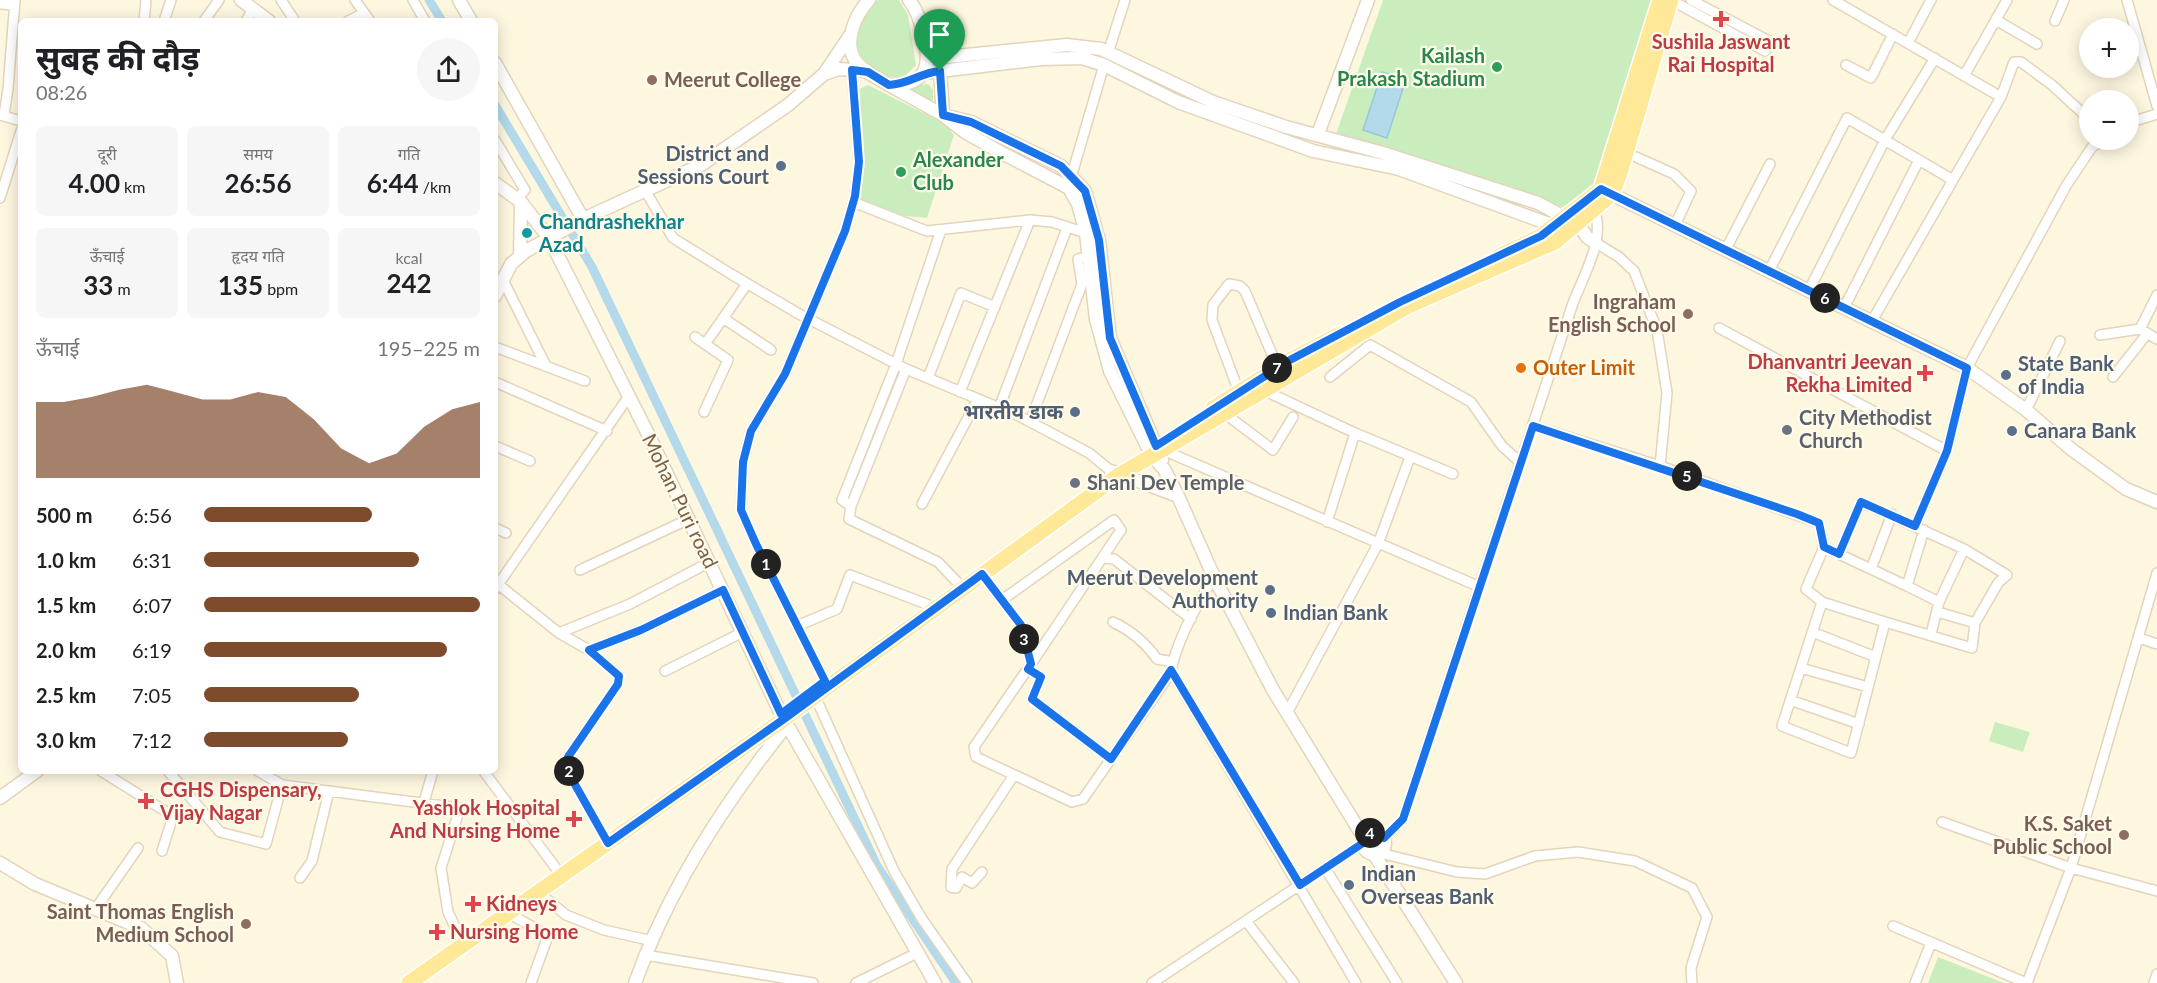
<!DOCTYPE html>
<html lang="hi">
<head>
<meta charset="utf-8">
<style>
	body { margin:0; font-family:Lato,"Noto Sans Devanagari",sans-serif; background:#f6f6f6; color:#202124; height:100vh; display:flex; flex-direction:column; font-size:22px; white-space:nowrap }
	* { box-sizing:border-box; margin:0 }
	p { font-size:20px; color:#757577 }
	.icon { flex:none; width:33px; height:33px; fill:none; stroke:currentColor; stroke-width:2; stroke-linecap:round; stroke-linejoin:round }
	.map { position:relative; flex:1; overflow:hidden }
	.panel { position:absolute; left:18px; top:18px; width:480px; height:756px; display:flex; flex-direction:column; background:#fff; border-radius:9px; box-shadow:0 3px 15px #0003 }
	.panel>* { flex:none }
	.fabs { position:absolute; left:2079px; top:18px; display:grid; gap:12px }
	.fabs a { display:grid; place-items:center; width:60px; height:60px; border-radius:50%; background:#fff; box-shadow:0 3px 15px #0003; font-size:30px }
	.pin { position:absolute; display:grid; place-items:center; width:51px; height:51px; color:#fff; margin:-62px -26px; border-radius:50% 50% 50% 0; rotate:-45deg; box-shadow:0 0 6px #0007 }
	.pin .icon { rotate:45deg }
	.km { position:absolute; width:30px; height:30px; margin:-15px; border-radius:50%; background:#222; color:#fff; font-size:16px; line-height:30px; text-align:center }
	.round { display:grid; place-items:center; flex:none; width:63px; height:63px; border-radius:32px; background:#f6f6f6 }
	.overview { display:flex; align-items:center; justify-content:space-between; height:102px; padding:0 18px }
	h1 { font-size:33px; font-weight:700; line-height:45px }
	.metrics { display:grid; grid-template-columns:repeat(3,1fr); gap:9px; height:102px; padding:6px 18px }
	.metrics div { display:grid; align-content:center; border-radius:9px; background:#f6f6f6; text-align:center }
	.metrics b { font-size:26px; font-weight:700 }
	.metrics small { font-size:16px; font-weight:400 }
	.metrics p { font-size:16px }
	.chart { height:168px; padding:12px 18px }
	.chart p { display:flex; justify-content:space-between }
	.chart svg { width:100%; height:108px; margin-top:6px; fill:#7f4b2d; opacity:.7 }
	ul { padding:0 18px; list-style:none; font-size:20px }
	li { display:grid; grid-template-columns:96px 72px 1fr; align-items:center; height:45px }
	li i { height:15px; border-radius:8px; background:#7f4b2d }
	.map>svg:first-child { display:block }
	.green { fill:#caedbe }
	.water { fill:#b3d9ea; stroke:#98c8dc; stroke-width:1.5 }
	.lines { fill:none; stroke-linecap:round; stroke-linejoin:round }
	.canal { stroke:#b3d9ea; stroke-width:9 }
	.minor-casing { stroke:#e3d4bb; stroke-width:12 }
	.tertiary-casing { stroke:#e3d4bb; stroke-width:15 }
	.primary-casing { stroke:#fff; stroke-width:18 }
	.minor { stroke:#fff; stroke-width:9 }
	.tertiary { stroke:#fff; stroke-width:12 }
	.primary { stroke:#ffe897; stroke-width:15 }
	.route-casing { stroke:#fff; stroke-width:12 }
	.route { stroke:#1a73e8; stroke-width:8 }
	.health-dot { fill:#e0444e; stroke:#fffae9; stroke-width:2 }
	.leisure-dot { fill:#2e9e5b; stroke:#fffae9; stroke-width:2 }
	.education-dot { fill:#8d6e63; stroke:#fffae9; stroke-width:2 }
	.service-dot { fill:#5c6f8a; stroke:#fffae9; stroke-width:2 }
	.culture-dot { fill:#0f9aa8; stroke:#fffae9; stroke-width:2 }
	.food-dot { fill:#e8710a; stroke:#fffae9; stroke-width:2 }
	.worship-dot { fill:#6b7280; stroke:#fffae9; stroke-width:2 }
	.labels { text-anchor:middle; stroke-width:4.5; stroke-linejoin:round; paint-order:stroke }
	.health-label { font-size:20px; font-weight:bold; fill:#be3a42; stroke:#fffae9; text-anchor:start }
	.leisure-label { font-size:20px; font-weight:bold; fill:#27864d; stroke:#fffae9; text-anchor:end }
	.education-label { font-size:20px; font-weight:bold; fill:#785e54; stroke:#fffae9; text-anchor:end }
	.service-label { font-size:20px; font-weight:bold; fill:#4e5e75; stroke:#fffae9; text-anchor:start }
	.culture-label { font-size:20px; font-weight:bold; fill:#0d838f; stroke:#fffae9; text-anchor:start }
	.food-label { font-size:20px; font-weight:bold; fill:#c56008; stroke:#fffae9; text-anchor:start }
	.worship-label { font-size:20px; font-weight:bold; fill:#5b616d; stroke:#fffae9; text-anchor:start }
	.street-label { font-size:20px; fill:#785f45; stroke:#fffae9 }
</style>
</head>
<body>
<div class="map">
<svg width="2157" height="983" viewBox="0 0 2157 983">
	<rect width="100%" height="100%" fill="#fef7e0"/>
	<path class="green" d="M878,0h21l9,15 8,50 -12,12c-15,3 -38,-8 -46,-21 -2,-19 -1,-47 20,-56z
		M1383,0h271l-54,183 -13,17 -24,7 -227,-73z
		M928,84l5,6v13l-34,-15z
		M868,85l77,39 9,11 -27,83 -23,-2 -44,-17 1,-53 -4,-56z
		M1995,722l35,10 -7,20 -34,-11z
		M1938,957l66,26h-76z"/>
	<path class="water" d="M1382,72l24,7 -19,59 -24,-8z"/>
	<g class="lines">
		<path class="canal" d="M429,0l13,21
			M495,105l97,162 285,599 79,117"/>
		<g class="minor-casing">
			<path id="minor" d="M281,0l14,21
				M355,0l15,21
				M413,0l12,21
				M1671,0l94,51 6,-9 -80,-42
				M1833,0l168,97
				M2127,0l30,106
				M0,4l14,1
				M1996,20l41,24
				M144,21l2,-21
				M164,21l7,-21
				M204,21l15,-21
				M246,21l7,-12
				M348,21l16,-8
				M2055,21l9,-21
				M1908,43l23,-43
				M1108,53l17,-53
				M1846,65l25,13 22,-44
				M1964,76l43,-76
				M0,115l21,6
				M4,115l4,-26 7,-89
				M2128,123l29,-9
				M495,140l30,50 -8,9
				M1636,157l38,17 17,17 -16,34
				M1953,180l48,-83 13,-35h7l31,23 38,35
				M1070,181l34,-116
				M645,190l28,48 58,36 68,40 107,55 113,47 70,37 22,18
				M0,198l21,-67
				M853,202l74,29 103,-11 22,2 34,11
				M1596,243l23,14 15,14 23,59 10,63 -7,73 159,57 5,24 83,39 17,-56
				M1726,249l44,-85
				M1769,271l78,-153 106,62 -81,141
				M504,282l42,84
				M1809,290l77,-152 49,-80
				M2157,295l-17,34 17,10
				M1844,308l75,-148
				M723,318l48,32
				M1719,328l228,123
				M2100,335l40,-6
				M695,337l10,7 42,-60
				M495,347l90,34
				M906,369l-55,137 -9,-6 54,-136 45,-134
				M1330,377l40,-32 101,57 31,44 19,17
				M2113,377l34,-43
				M928,378l33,-85 34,14
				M495,382l112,49
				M1263,390l92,43 98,41
				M960,392l70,-172
				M1239,392l-27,-72 1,-15 16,-21 11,2 5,5 33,77
				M999,408l68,-180
				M2026,410l34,-69
				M704,412l24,-52 -23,-16
				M1224,413l49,37 20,-33
				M1030,422l52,-138 -4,-25 11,-3
				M1533,426l127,40
				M495,446l35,15
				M1163,450l317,137
				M922,504l56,-105
				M851,506l-2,13 89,43 20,21
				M1327,522l28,-89
				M1915,526l32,-75 20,-83 99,-182 26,-39 11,-7
				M495,528l11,5
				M1839,554l22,-52 103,47 43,26 -9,8 -23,40 -37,-11
				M1104,558l10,1 77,60
				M1871,569l21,-55
				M580,570l109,-51
				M982,574l39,51 10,39 -57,83 2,10 96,45 11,-3 87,-125c7,-34 25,-67 44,-97
				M499,585l60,48 30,17 52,-20 82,-40
				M1907,586l32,16 -8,32
				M495,589l134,-193
				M1002,600l112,-80 7,10 -90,134
				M1822,602l63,20 -34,131 -69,-27 40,-124 -16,-13 18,-42
				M1939,602l25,-53
				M1113,622c19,9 32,20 44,37l16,3
				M1885,622l87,26 3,-25
				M797,626l40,-17 13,-34 79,30
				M1812,632l64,25
				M559,633l71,-29 80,-42
				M2139,638l18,6
				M589,650l30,26 -1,8 -50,73 1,17 39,69
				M1801,668l67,19
				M1028,669l13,8 -9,22 79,60
				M1171,670l185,313
				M665,671l78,-39
				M825,681l-69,-137 -15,-34 2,-48 8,-31 34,-57 60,-143 10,-35 4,-34 -7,-92
				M814,694l80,177 28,48 45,64
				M1790,700l69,24
				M1287,713l91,-169 32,-87
				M101,771l72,45 -11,35
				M168,771l52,61 46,12 16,-59 178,23 -19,60 7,44 15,32
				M258,771l24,14
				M485,773l76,102
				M424,802l9,-31
				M1942,822l129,46 86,23
				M1384,839l19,-20 170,-516c11,-29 33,-64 21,-94
				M1380,853l77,19 28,2 50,-18 43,-4 57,9 57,27 15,29 -16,51 1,15
				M1325,868l72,115
				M982,872l-10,11 -10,-6 -6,11 -5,-1 1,-18 62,-94
				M300,878l12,-17 17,-70
				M537,891l29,24 38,15 49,11
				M96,908l42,-60
				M505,911l43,25 -17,47
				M1246,921l48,62
				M1893,926l133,57
				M645,955l168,28
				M856,983l61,-30
				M1152,983l211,-140
				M1915,983l16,-40
				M2027,983l44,-115 86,-295
				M2154,983l3,-9"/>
		</g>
		<g class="tertiary-casing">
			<path id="tertiary" d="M241,0l28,21
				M459,0l12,21
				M869,0c-13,14 -26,41 -14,60 7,11 23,18 34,25 12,0 27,-1 34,-12 10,-16 -3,-60 -14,-73
				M927,59l140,-14 34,4 112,53 73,25 97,26 155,50 41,22 8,12 9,6
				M495,63l88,156
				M940,71l3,44 28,7 90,44 24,25 14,49 11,98 52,122
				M923,73l118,-14 41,-1 22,7 74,37 135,49 86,18 161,59
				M824,74l15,-5 28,2
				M889,85l54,30 22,17 35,20 69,36 9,16 8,29 10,86 14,52 42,85 12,13 14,27 36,81 59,113 86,140 6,6
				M1318,134l50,-134
				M495,183l26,19 28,36 101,200 131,276 154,269
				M1605,191l362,177 59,42 45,39 55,40 31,13
				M520,256l1,-54
				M495,296l16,-32 15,-13 57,-32 118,-54 87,-60 36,-31 27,-40
				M1111,471l67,25
				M0,798l37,-27
				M1363 843a11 11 0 1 1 22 0a11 11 0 1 1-22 0Z
				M1374,854l82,129
				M0,863l35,21 106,44 31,28 5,27
				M635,983c33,-93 90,-181 152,-258"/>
		</g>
		<g class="primary-casing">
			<path id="primary" d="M1499,256l42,-20 60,-47 59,-189
				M1213,408l77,-48 50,-26
				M409,983l375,-264 335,-244 289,-169 147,-64 57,-48 8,-21 51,-173"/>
		</g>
		<use href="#minor" class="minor"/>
		<use href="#tertiary" class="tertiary"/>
		<use href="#primary" class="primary"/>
	</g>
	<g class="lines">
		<g class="route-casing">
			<path id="route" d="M852,70l16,2 21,13c21,-1 30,-12 51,-14l3,44 28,7 90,44 24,25 14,49 11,98 46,108 134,-86 110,-58 141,-66 60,-47 366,179 -20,83 -32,75 -54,-24 -22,52 -15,-7 -5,-24 -22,-9 -264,-88 -130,393 -19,19 -6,-5 -10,1 -5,9 -63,42 -129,-215 -60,89 -79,-60 9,-22 -13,-8 3,-5 -10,-39 -39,-51 -198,145 -176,124 -39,-69 -1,-17 50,-73 1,-8 -30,-26 52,-20 82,-40 58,124 44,-33 -69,-137 -15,-34 2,-48 8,-31 34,-57 60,-143 10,-35 4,-34z"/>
		</g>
		<use href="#route" class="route"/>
	</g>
	<g class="health-dot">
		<path d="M1718 10h6v6h6v6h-6v6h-6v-6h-6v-6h6z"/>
		<path d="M1922 364h6v6h6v6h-6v6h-6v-6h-6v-6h6z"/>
		<path d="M143 792h6v6h6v6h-6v6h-6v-6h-6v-6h6z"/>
		<path d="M571 810h6v6h6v6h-6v6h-6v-6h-6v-6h6z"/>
		<path d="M470 895h6v6h6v6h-6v6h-6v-6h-6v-6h6z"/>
		<path d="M434 923h6v6h6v6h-6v6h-6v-6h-6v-6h6z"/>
	</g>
	<g class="leisure-dot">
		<circle cx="1497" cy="67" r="6"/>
		<circle cx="901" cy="172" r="6"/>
	</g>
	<g class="education-dot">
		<circle cx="652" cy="80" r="6"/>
		<circle cx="1688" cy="314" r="6"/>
		<circle cx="2124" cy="835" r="6"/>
		<circle cx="246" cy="924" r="6"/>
	</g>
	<g class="service-dot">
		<circle cx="781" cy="166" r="6"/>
		<circle cx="2006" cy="375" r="6"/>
		<circle cx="1075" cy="412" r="6"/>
		<circle cx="2012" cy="431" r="6"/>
		<circle cx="1270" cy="590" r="6"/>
		<circle cx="1271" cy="613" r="6"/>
		<circle cx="1349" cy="885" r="6"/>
	</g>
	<circle class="culture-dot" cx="527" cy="233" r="6"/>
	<circle class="food-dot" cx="1521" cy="368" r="6"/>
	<g class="worship-dot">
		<circle cx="1787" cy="430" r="6"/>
		<circle cx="1075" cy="483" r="6"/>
	</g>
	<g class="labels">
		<g class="health-label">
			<text x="1721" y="49" text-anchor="middle">Sushila Jaswant<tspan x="1721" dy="23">Rai Hospital</tspan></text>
			<text x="1912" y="369" text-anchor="end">Dhanvantri Jeevan<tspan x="1912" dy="23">Rekha Limited</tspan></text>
			<text x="160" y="797">CGHS Dispensary,<tspan x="160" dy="23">Vijay Nagar</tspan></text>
			<text x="560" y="815" text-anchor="end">Yashlok Hospital<tspan x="560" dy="23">And Nursing Home</tspan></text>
			<text x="486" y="911">Kidneys</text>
			<text x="450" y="939">Nursing Home</text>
		</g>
		<g class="leisure-label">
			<text x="1485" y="63">Kailash<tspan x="1485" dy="23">Prakash Stadium</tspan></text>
			<text x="913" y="167" text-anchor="start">Alexander<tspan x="913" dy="23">Club</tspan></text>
		</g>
		<g class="education-label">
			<text x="664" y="87" text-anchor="start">Meerut College</text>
			<text x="1676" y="309">Ingraham<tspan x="1676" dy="23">English School</tspan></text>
			<text x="2112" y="831">K.S. Saket<tspan x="2112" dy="23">Public School</tspan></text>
			<text x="234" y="919">Saint Thomas English<tspan x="234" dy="23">Medium School</tspan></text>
		</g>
		<g class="service-label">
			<text x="769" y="161" text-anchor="end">District and<tspan x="769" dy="23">Sessions Court</tspan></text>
			<text x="2018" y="371">State Bank<tspan x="2018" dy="23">of India</tspan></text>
			<text x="1063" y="419" text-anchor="end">भारतीय डाक</text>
			<text x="2024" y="438">Canara Bank</text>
			<text x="1258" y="585" text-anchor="end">Meerut Development<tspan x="1258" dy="23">Authority</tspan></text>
			<text x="1283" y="620">Indian Bank</text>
			<text x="1361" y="881">Indian<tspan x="1361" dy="23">Overseas Bank</tspan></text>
		</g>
		<g class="culture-label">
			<text x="539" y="229">Chandrashekhar<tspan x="539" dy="23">Azad</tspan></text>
		</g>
		<g class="food-label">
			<text x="1533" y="375">Outer Limit</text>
		</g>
		<g class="worship-label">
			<text x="1799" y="425">City Methodist<tspan x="1799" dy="23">Church</tspan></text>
			<text x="1087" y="490">Shani Dev Temple</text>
		</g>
		<g class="street-label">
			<text transform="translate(680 501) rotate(64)" y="7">Mohan Puri road</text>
		</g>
	</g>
</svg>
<div class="fabs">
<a>+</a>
<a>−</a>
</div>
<div class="pin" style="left:940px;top:71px;background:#1e9e55"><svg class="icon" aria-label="arrive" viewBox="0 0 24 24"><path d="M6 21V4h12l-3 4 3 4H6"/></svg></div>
<b class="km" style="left:766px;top:564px">1</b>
<b class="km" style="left:569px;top:771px">2</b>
<b class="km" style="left:1024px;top:639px">3</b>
<b class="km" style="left:1370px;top:833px">4</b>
<b class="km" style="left:1687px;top:476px">5</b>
<b class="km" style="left:1825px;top:298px">6</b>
<b class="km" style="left:1277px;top:368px">7</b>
<section class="panel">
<div class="overview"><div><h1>सुबह की दौड़</h1><p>08:26</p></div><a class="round"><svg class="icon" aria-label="share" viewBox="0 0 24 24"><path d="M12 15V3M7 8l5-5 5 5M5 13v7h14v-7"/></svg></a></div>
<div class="metrics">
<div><p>दूरी</p><b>4.00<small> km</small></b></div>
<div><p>समय</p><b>26:56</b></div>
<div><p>गति</p><b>6:44<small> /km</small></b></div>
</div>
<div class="metrics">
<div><p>ऊँचाई</p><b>33<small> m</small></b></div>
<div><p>हृदय गति</p><b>135<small> bpm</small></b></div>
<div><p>kcal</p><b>242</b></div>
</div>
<div class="chart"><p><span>ऊँचाई</span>195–225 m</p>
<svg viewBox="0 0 160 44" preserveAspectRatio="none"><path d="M0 44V13L10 13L20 11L30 8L40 6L50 9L60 12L70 12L80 9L90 11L100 20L110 32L120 38L130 34L140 23L150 16L160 13V44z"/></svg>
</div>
<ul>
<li><b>500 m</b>6:56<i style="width:61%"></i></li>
<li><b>1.0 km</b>6:31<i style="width:78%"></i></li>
<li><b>1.5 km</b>6:07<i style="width:100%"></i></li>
<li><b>2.0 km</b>6:19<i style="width:88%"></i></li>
<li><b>2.5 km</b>7:05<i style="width:56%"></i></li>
<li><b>3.0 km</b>7:12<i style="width:52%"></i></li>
</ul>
</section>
</div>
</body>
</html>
